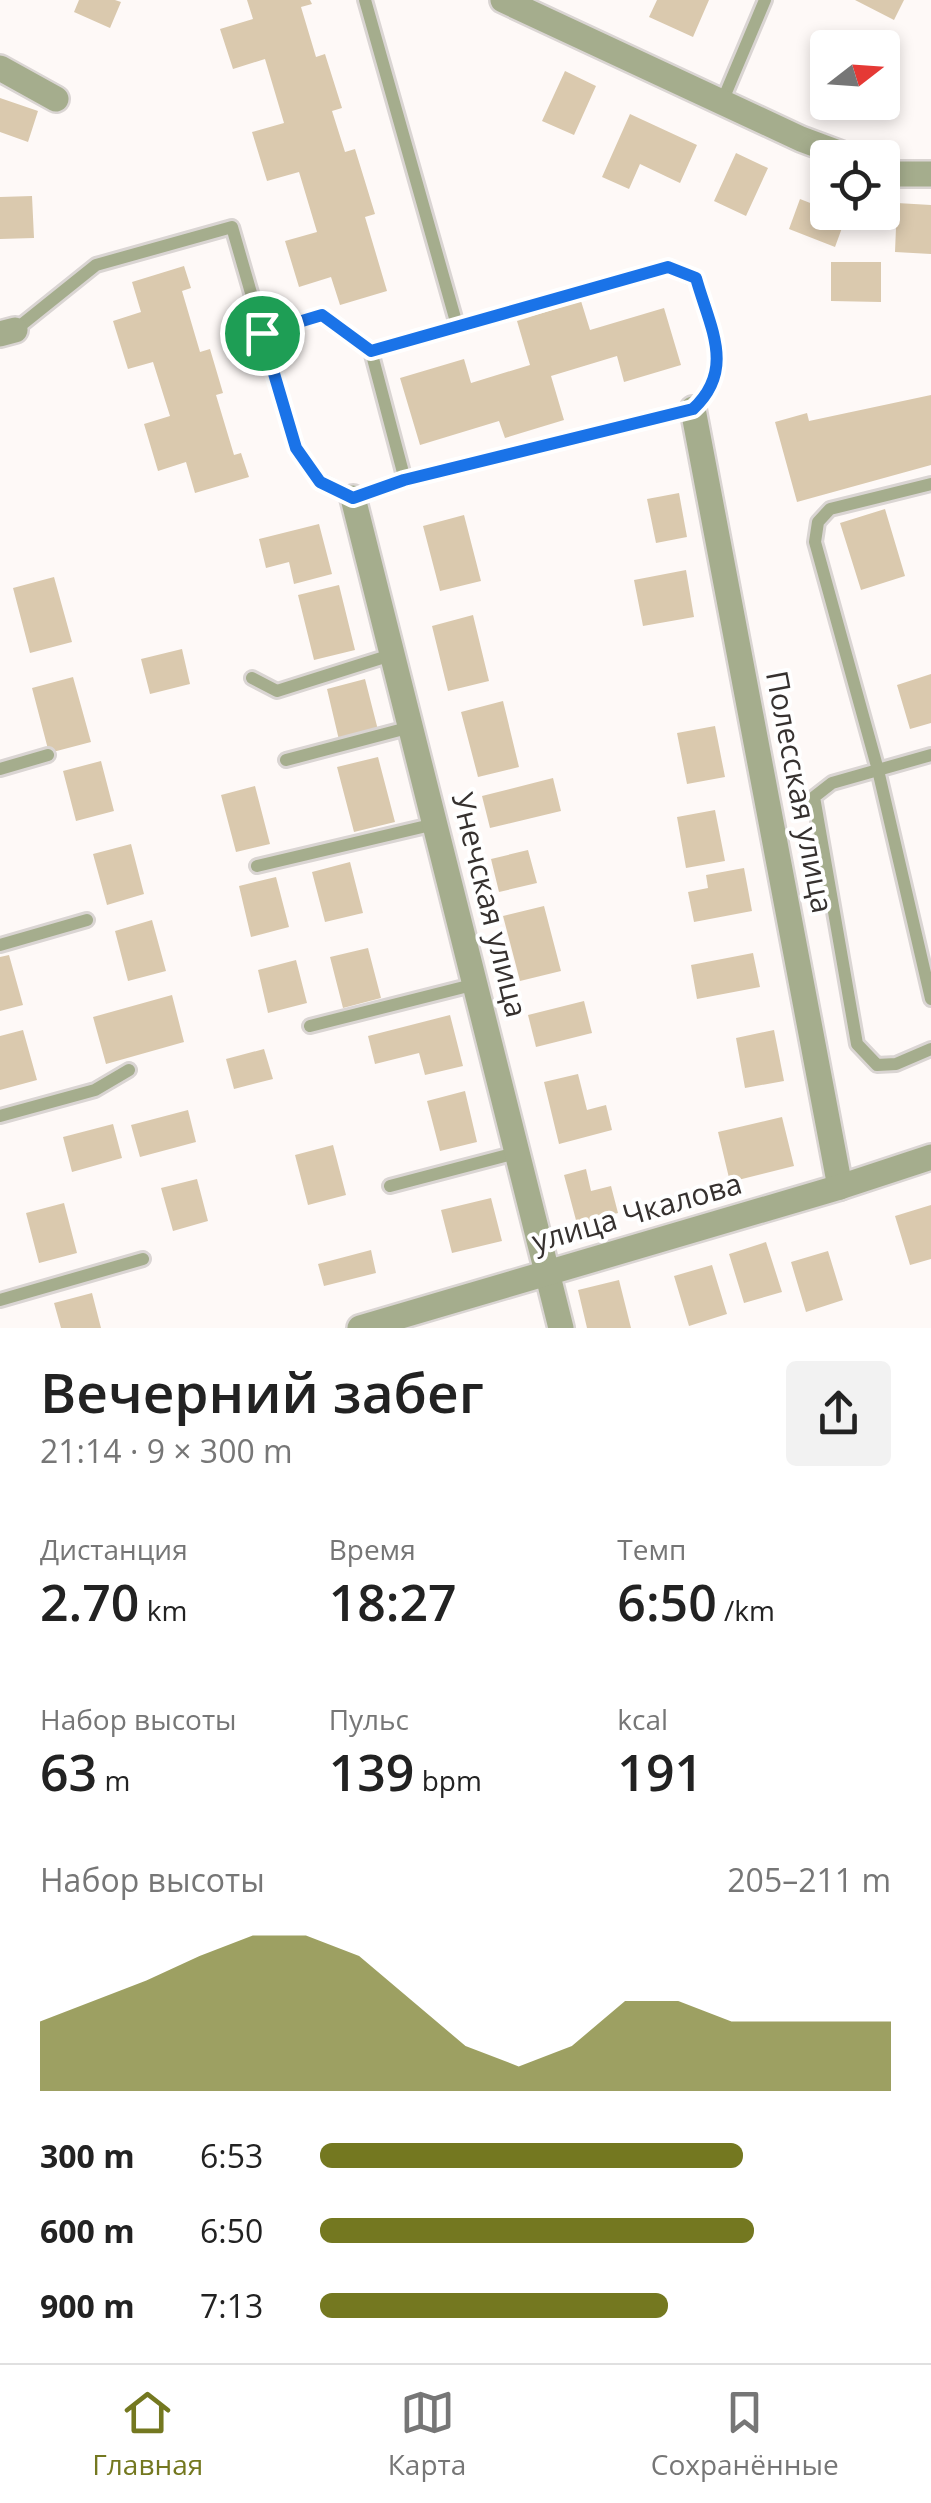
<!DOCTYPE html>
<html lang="ru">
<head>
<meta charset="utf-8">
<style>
	body { margin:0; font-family:"Open Sans",sans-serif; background:#f2f2f2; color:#222; height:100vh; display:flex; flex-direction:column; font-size:38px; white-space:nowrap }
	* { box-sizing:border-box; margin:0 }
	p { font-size:32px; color:#767676 }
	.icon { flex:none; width:55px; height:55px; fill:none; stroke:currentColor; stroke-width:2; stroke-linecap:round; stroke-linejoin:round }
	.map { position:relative; height:1328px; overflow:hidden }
	.details { display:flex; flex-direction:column; background:#fff; flex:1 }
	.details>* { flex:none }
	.needle { width:65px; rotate:73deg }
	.tools { position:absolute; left:810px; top:30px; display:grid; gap:20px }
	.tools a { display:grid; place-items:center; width:90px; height:90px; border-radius:10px; background:#fff; box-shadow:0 5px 15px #0003; font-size:50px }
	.pin { position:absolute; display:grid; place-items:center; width:85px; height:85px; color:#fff; margin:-42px; border:5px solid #fff; border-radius:50%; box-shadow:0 2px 10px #0007 }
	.round { display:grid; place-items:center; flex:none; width:105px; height:105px; border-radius:10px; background:#f2f2f2 }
	.summary { display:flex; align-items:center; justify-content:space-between; height:170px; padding:0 40px }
	h1 { font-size:55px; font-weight:600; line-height:75px }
	.stats { display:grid; grid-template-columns:repeat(3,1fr); gap:15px; height:170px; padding:10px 40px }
	.stats div { display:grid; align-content:center }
	.stats b { font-size:50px; font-weight:600 }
	.stats small { font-size:28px; font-weight:400 }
	.stats p { font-size:28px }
	.chart { height:280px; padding:20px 40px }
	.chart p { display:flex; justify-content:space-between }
	.chart svg { width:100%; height:180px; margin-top:10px; fill:#747820; opacity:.7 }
	ul { padding:0 40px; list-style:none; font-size:32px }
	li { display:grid; grid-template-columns:160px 120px 1fr; align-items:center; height:75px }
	li i { height:25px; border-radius:12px; background:#747820 }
	.dock { display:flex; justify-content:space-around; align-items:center; height:140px; border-top:2px solid #e0e0e0; background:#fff; font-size:28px; color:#767676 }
	.dock a { display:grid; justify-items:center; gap:5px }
	.dock .active { color:#747820 }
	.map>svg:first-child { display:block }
	.building { fill:#dac9ae }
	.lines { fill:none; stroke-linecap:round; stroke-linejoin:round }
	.service-casing { stroke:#dad5d3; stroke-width:18 }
	.minor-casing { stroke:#dad5d3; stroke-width:30 }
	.tertiary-casing { stroke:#dad5d3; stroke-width:30 }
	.service { stroke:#a5ad8d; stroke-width:12 }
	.minor { stroke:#a5ad8d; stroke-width:25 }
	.tertiary { stroke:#a5ad8d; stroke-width:25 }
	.route-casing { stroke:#fff; stroke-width:20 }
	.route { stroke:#1a73e8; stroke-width:12 }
	.labels { text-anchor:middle; stroke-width:8; stroke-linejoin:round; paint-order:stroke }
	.street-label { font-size:30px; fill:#36312f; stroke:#fff }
</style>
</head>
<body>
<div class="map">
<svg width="931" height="1328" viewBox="0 0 931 1328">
	<rect width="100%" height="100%" fill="#fef9f7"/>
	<path class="building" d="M79,0h36l6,2 -11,26 -36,-16z
		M247,0h63l2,4 -11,3 15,50 9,-3 17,54 -10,3 13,41 10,-3 20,65 -10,3 22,74 -47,14 -9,-28 -32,10 -14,-46 32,-9 -18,-60 -32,9 -15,-49 32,-9 -19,-64 -32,10 -13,-40 33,-10z
		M657,0h52l-16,37 -44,-20z
		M855,0h49l-10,20z
		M831,38l22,9 -25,1v38l-15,-6z
		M565,71l31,15 -22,49 -32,-14z
		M0,98l38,13 -10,31 -28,-10z
		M630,114l67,31 -17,38 -40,-19 -11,25 -27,-12z
		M736,153l32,15 -22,48 -32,-15z
		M32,196l2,42 -34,1v-42z
		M800,199l46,18 -11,30 -46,-18z
		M897,203l34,2v49l-36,-2z
		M831,262h50v40l-50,-1z
		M184,266l7,22 -9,3 18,61 10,-3 13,44 -7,2 18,60 7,-2 8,24 -54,16 -9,-31 -28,9 -14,-47 26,-8 -17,-54 -25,7 -15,-48 28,-9 -9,-30z
		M581,301l9,29 74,-22 17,57 -57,17 -7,-26 -66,20 13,44 -59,18 -6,-17 -79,24 -20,-67 64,-19 7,24 59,-18 -13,-44z
		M931,395v70l-134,37 -22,-80 32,-9 2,8z
		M679,493l8,44 -31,6 -9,-44z
		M885,509l20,67 -44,14 -21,-67z
		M464,515l17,66 -41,10 -17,-65z
		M319,524l13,50 -38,10 -5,-22 -23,6 -7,-29z
		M686,570l8,47 -51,9 -9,-46z
		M54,577l18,65 -42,11 -17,-65z
		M339,585l16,65 -41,10 -16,-65z
		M473,615l16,66 -41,10 -16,-65z
		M182,649l8,35 -40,10 -9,-35z
		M931,674v49l-21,6 -13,-44z
		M73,677l18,65 -42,11 -17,-65z
		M365,679l13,51 -39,10 -12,-51z
		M503,701l16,66 -41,10 -17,-65z
		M715,726l10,51 -38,7 -10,-51z
		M378,757l17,65 -41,10 -17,-65z
		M101,761l13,50 -38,10 -13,-50z
		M553,778l8,33 -71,17 -8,-32z
		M255,786l15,58 -34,8 -15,-57z
		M715,810l10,51 -39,7 -9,-51z
		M131,844l13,50 -37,11 -14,-51z
		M528,850l9,33 -38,9 -8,-33z
		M350,862l13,51 -38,9 -13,-50z
		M744,868l8,43 -58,11 -6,-30 20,-4 -2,-13z
		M276,877l13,50 -38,10 -12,-51z
		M544,906l17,65 -41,10 -17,-65z
		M152,920l14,51 -38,10 -13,-50z
		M368,948l13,50 -38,10 -13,-51z
		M753,953l7,34 -63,12 -6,-34z
		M9,955l14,50 -23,6v-54z
		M296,960l11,43 -39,10 -10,-43z
		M172,995l12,47 -78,22 -13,-47z
		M584,1001l8,32 -56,14 -8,-32z
		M450,1015l13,51 -38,9 -6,-22 -44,11 -7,-28z
		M23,1030l14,50 -37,10v-54z
		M774,1030l10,51 -39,7 -9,-50z
		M264,1049l9,30 -39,10 -8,-30z
		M578,1074l9,36 19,-5 6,25 -53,14 -15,-62z
		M465,1091l12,51 -37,9 -13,-50z
		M188,1110l8,32 -56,15 -9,-32z
		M782,1117l12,49 -64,16 -12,-50z
		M113,1124l9,34 -50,14 -9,-35z
		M333,1145l13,50 -38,10 -13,-50z
		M586,1169l5,22 20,-5 7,27 -41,11 -13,-49z
		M197,1179l11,42 -35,10 -12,-43z
		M491,1198l11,43 -50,12 -11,-43z
		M64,1203l13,50 -38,10 -13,-50z
		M931,1205v54l-21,6 -15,-49z
		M766,1242l16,50 -38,11 -15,-49z
		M371,1250l5,23 -52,13 -6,-22z
		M828,1251l15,49 -37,12 -15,-50z
		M712,1265l15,49 -38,12 -15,-50z
		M619,1280l12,48h-44l-9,-38z
		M92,1293l9,35h-40l-7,-25z"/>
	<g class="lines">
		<g class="service-casing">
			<path id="service" d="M365,0l92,325
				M722,102l43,-102
				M15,330l81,-65 136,-38 64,222 24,32 33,17 52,-18
				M262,333l60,-18 49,36 34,129 288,-71c43,-40 17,-81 3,-130l-28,-12 -297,84
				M931,484l-101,25 -12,13 -3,20 63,228 53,229
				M252,678l25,13 114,-36
				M931,755l-99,28 -18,14 43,247 20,21 19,-1 35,-15
				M286,760l125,-33
				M0,769l48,-14
				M257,866l178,-42
				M0,945l87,-25
				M310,1026l166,-42
				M0,1116l95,-26 34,-20
				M390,1186l126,-33
				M0,1300l143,-41"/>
		</g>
		<g class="minor-casing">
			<path id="minor" d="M503,0l298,139 51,19
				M0,68l56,31
				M882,169l16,5h33
				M0,334l15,-4
				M693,409l147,778
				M353,498l208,830"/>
		</g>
		<g class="tertiary-casing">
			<path id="tertiary" d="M360,1328l480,-141 91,-30"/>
		</g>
		<use href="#service" class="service"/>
		<use href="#minor" class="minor"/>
		<use href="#tertiary" class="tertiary"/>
	</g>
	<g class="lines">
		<g class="route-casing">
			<path id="route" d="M668,267l28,11c14,50 40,91 -3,131l-289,71 -51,18 -33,-16 -24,-34 -34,-115 60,-18 49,36z"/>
		</g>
		<use href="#route" class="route"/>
	</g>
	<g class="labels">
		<g class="street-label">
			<text transform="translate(799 792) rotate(79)" y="10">Полесская улица</text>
			<text transform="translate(489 905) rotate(76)" y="10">Унечская улица</text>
			<text transform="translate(637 1213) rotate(-16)" y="10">улица Чкалова</text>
		</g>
	</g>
</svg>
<div class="tools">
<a><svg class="needle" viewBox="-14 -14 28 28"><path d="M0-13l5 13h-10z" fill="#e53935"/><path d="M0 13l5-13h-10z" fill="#767676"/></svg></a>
<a><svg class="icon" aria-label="locate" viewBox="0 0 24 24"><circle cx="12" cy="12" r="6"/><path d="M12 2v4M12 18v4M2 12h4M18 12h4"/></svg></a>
</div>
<div class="pin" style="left:262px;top:333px;background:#1e9e55"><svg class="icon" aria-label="arrive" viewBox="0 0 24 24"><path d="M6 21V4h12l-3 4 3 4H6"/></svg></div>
</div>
<section class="details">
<div class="summary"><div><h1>Вечерний забег</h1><p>21:14 · 9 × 300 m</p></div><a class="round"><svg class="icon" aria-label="share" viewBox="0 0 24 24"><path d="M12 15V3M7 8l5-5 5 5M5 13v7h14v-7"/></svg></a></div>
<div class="stats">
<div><p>Дистанция</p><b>2.70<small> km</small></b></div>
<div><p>Время</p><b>18:27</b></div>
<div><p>Темп</p><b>6:50<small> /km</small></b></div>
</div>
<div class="stats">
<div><p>Набор высоты</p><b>63<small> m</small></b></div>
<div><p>Пульс</p><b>139<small> bpm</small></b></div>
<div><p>kcal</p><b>191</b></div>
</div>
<div class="chart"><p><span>Набор высоты</span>205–211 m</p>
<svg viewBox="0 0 160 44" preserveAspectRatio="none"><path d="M0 44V27L10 22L20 17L30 11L40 6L50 6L60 11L70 22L80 33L90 38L100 33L110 22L120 22L130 27L140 27L150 27L160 27V44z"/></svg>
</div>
<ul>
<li><b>300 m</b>6:53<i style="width:74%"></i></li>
<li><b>600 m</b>6:50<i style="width:76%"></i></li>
<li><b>900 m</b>7:13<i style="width:61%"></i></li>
</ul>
</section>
<nav class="dock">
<a class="active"><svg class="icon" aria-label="home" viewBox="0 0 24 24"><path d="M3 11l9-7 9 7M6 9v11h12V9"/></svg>Главная</a>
<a><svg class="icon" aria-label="map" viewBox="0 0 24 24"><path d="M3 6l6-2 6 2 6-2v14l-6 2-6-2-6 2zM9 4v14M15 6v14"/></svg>Карта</a>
<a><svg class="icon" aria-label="saved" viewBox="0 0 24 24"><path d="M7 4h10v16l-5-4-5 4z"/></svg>Сохранённые</a>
</nav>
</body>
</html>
